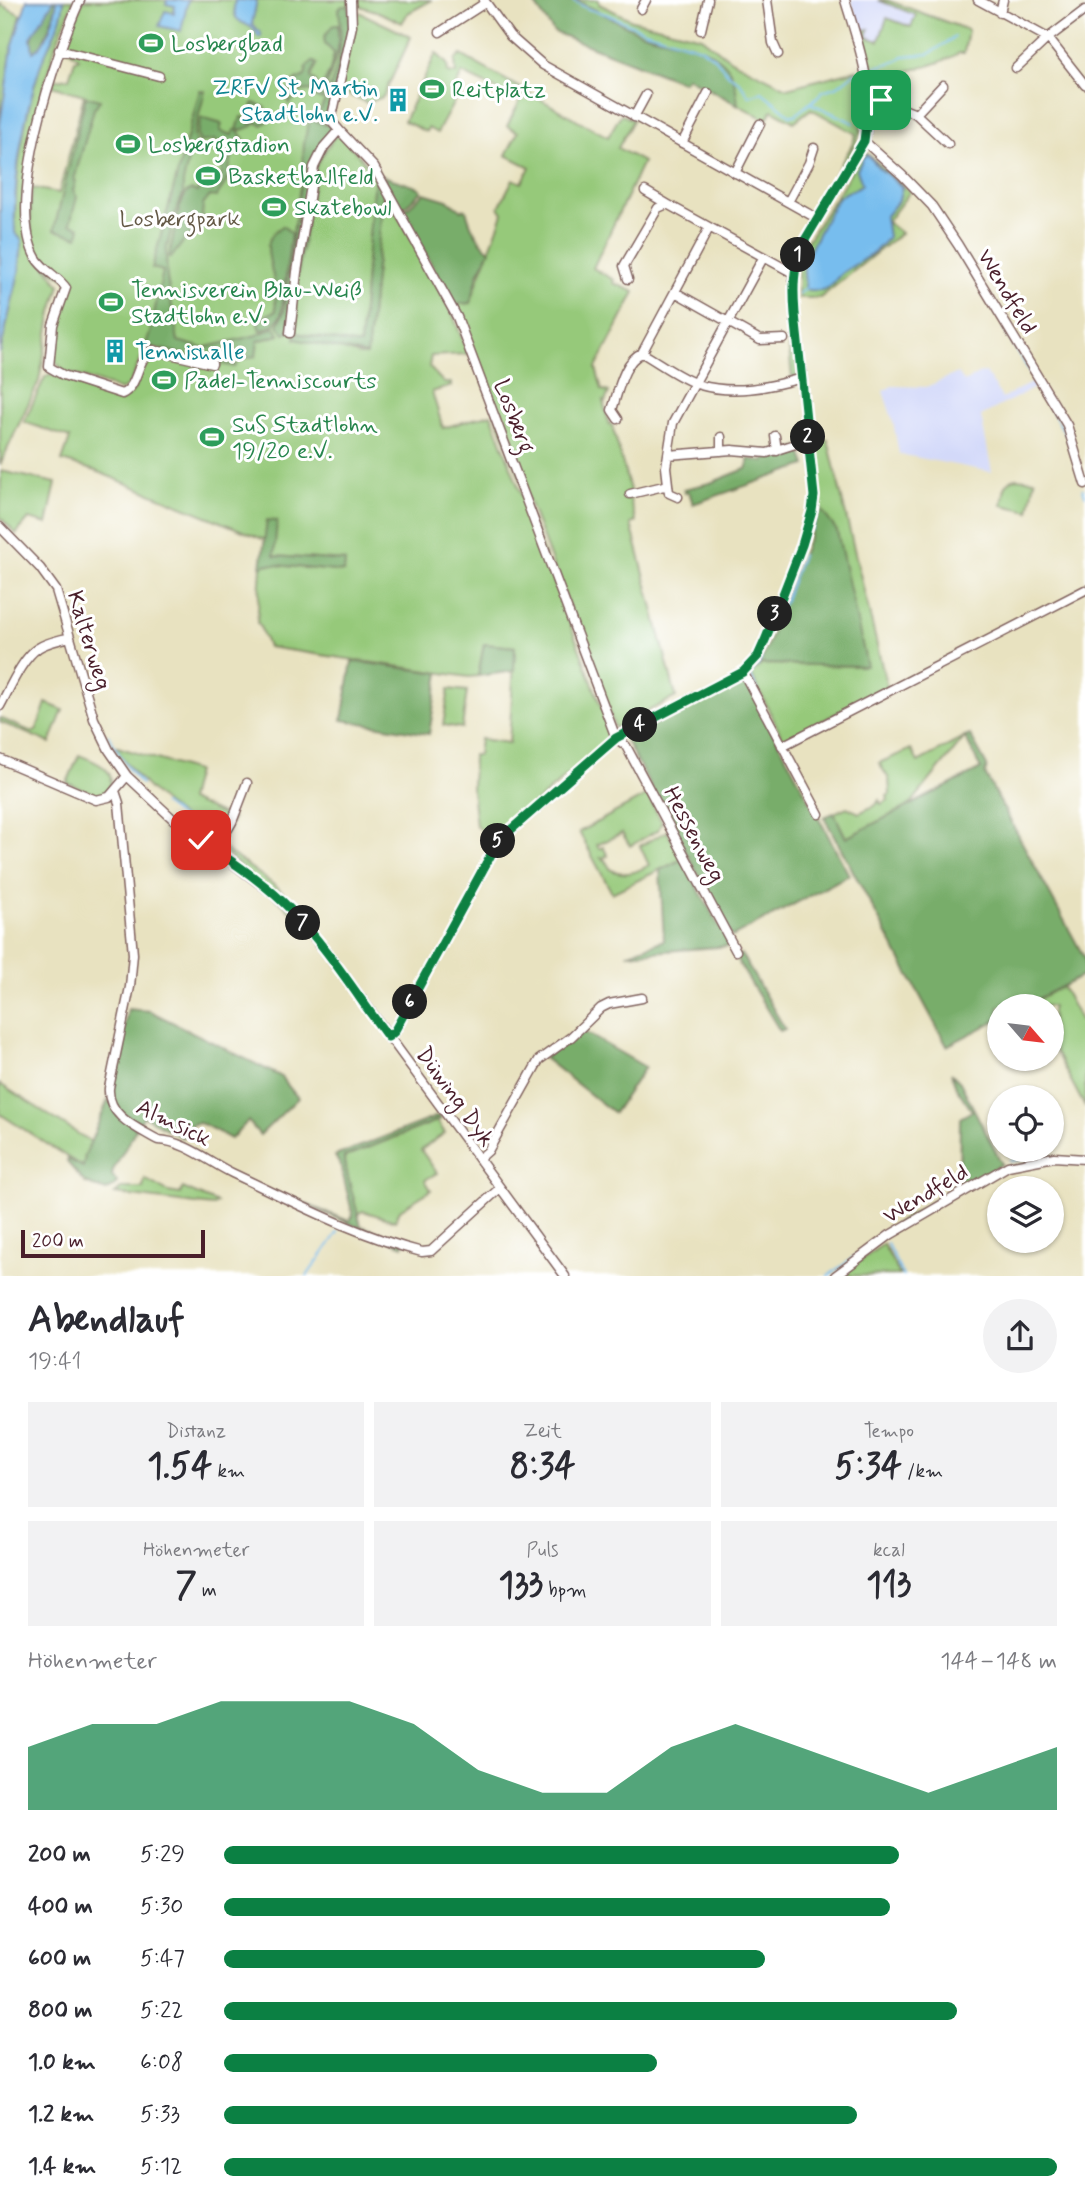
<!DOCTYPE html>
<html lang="de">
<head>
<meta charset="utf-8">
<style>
	body { margin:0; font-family:Mynerve,sans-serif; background:#f2f2f3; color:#2b2b33; height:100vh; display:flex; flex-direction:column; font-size:26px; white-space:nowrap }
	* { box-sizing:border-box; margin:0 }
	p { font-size:23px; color:#7c7c81 }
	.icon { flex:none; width:38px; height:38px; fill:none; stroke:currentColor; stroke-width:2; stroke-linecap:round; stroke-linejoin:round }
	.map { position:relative; height:1276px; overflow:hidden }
	.panel { display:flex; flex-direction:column; background:#fff; flex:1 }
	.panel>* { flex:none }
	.needle { width:46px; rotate:118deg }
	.tools { position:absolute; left:987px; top:994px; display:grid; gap:14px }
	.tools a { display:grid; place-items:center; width:77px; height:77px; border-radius:50%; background:#fff; box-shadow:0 2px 5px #0004; font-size:35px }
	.scale { position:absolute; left:21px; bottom:18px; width:184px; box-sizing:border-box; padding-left:7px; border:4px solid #4a1f2b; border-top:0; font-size:19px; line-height:24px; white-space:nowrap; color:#4a1f2b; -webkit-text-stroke:5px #fff; paint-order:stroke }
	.pin { position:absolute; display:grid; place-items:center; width:60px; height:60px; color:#fff; margin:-30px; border-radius:14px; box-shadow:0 4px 10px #0006 }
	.km { position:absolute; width:35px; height:35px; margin:-18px; border-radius:50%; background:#222; color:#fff; font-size:19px; line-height:35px; text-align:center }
	.round { display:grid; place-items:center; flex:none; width:74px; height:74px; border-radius:37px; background:#f2f2f3 }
	.head { display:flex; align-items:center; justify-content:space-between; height:119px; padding:0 28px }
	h1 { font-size:38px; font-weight:700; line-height:52px }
	.metrics { display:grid; grid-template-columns:repeat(3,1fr); gap:10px; height:119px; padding:7px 28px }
	.metrics div { display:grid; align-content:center; border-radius:0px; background:#f2f2f3; text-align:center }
	.metrics b { font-size:35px; font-weight:700 }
	.metrics small { font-size:19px; font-weight:400 }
	.metrics p { font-size:19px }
	.chart { height:196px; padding:14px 28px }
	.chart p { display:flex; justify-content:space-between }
	.chart svg { width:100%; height:126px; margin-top:7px; fill:#0b8043; opacity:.7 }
	ul { padding:0 28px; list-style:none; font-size:23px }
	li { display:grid; grid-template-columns:112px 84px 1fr; align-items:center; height:52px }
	li i { height:18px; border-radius:9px; background:#0b8043 }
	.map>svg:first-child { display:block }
	.built { fill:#d3d9f9 }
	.green { fill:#96c97a; stroke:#707452; stroke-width:2 }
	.forest { fill:#78ad6a; stroke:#61664a; stroke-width:2 }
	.water { fill:#77bdee; stroke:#606e8c; stroke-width:2 }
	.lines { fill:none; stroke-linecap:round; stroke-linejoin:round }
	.stream { stroke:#77bdee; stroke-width:2 }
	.minor-casing { stroke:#81635f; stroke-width:11 }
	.minor { stroke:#fff; stroke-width:8 }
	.route-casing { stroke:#fff; stroke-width:14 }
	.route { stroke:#0b8043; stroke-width:9 }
	.labels { text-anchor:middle; stroke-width:6; stroke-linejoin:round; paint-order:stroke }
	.leisure-label { font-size:23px; fill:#27864d; stroke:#fff; text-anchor:start }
	.culture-label { font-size:23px; fill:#0d838f; stroke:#fff; text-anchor:end }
	.park-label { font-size:23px; fill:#655a47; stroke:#fff }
	.street-label { font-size:23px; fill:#4a1f2b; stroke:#fff }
</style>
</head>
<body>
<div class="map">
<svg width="1085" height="1276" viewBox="0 0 1085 1276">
	<rect width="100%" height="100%" fill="#fff"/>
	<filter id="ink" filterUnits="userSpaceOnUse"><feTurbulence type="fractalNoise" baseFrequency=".0143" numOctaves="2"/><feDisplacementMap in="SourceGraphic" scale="14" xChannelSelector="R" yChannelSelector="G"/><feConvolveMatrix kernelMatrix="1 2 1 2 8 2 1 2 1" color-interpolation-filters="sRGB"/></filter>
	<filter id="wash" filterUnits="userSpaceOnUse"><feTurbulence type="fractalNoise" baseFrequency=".00686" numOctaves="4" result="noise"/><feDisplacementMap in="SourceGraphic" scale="28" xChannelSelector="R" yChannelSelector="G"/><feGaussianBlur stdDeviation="1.57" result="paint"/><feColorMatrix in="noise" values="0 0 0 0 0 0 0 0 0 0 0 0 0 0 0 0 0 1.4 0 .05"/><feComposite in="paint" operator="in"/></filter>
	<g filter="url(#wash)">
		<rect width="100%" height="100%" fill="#e8e2c0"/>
		<path class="built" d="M851,0h36l55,19 -74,34z
			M958,373l6,9 16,-9h6l16,25 31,-16 3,5 -55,29 11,56 -93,-18 -6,-33 -10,-30 9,-5 34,1z"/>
		<path class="green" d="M64,0h10l-19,47 -22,82 -6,41 4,78 29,37 -8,27 -13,69 -39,84v-112l19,-81 3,-32 -7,-6c-1,-57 8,-113 25,-167 7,-22 22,-45 24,-67z
			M83,0h266l1,14 -21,110 5,4 -19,39 19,-30 7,-2 36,41 -4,14 -13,156 -63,-13 62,22h8l17,-166 69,126 15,39 -37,2 -2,11 15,16h7v3l-19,6 11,36 48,-14 119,316v8l-111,97 -12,-1 -11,-8 -4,-36 1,-35h5l2,-16 29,4 6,-96 -31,-3 -6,32 -9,1 -201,-30 -9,-23 -2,-1 4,-55 5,-4 78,8 1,-11 -71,-5 -7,-35 -2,19 -169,-69 -34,-10 8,-23 -46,-16 21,-45 5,-3 69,23 10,-1 5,-7 18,-42 -7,3 -16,35 -8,5 -57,-19 -11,-12v-10l20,-68c-44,-13 -45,-54 -41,-93l27,5 25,-98 -32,-9 3,-6 14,-2 6,-18 4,-2 -12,-9 -1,-6z
			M355,0h77l-24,13 -6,10 -23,-11 -26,-8z
			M532,0h67v4l33,16 69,17 30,23 56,28 70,-18c25,51 -12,93 -38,136l-4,1 36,-60 5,-13 -45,-25 -17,13 -22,-12 -6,10 -79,-43 -4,5 -129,-50z
			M878,0h9l81,30 -4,23h-5c-27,16 -58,17 -86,28l-7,-24 1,-6 -7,-20 9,-2 -2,8 12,4 8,-23 24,9 5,-12z
			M0,4l21,11 -9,33 -12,75z
			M359,12l52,25 -28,60 -16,6 -28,-12 17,-75z
			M436,53l11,11 1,9 8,1 -1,-14 6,-5 147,82 13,-23 12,6 -15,28 25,14 -50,106 21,12 -1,3 22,9 -39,76 6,22 7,2 -4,10 -2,-1 6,23 3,1 18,65 -1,6 7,26 -5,2 45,173 -61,31 -159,-419 2,-5 13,-1c8,-31 22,-59 32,-90l-4,-6 14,-28 9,4 8,-16 -24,-12 12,-23 -11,-6 13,-25 -58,-28 -10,22 2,7 -17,31 -9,-5 -2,4 -22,-11z
			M863,150l47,42 -23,30 14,11 -81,65h-22v-26l6,-26 38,-59z
			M789,278l9,97 -6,3 -8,-79z
			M812,437l16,3 59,247 -103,54 -33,-67 11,-10 104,2 -40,-148 -6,-10z
			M1,471l55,12 -9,41 -18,-5 -13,15 -16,-17z
			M1016,478l19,2 -6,31 -27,-6c2,-10 1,-24 14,-27z
			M449,689l18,2 -5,37 -19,-3z
			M46,703l17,7 -13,33 -50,-21v-4l32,14 4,-1z
			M965,737l-56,69 -63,32 -12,-25 13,-6 12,6 17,-8 3,-5 2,4 7,-4 -1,-4 3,-2 -1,-15 -10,-16 32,-14 7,13z
			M114,746l82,25 -7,29 44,19 -15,25c-40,-29 -77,-56 -104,-98z
			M79,755c16,6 43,16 27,38l-9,2 -30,-12z
			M647,795l15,27 -4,8 -28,16 -8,-13 -25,12 2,4 4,-2 5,9 -7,2 4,2 6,10c16,6 24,3 38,-5l-9,-19 27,-15 15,28 -70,34 -33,-61z
			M223,848c19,14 39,27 57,42 44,40 76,92 111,139l-4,1 -75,-100 -89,-79z
			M1062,986l23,43v78l-33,-62v-39h-21l-2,-2z
			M0,1084l91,58 -8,25 -83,-53z
			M437,1121l8,12 -24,17 16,23 -12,7 6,10 -31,20 -5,11 -32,-10 -6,3 -13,-52 1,-5z
			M145,1179l23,13 12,2 3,-6 34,15 -5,3 -97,-12 7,-6h21z
			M883,1244l17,31 -60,1z"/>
		<path class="forest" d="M54,0h3c-3,19 -10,34 -19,51l-5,1c-6,-19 11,-37 21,-52z
			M532,0c13,0 32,0 44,1 22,8 41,22 64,31 27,10 58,8 81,28 14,12 15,28 17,45l-51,-28 -4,5 -129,-50z
			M342,6h7l1,20 -20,93 -12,-4c19,-39 26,-62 21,-106z
			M338,24v26l-16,50 -8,-3 -2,-7 -11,1 -12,13c-4,-14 3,-23 16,-28l2,-10 6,-5 4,3 -6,13 7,8 -1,6h3l10,-20 4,-18 -9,-9 -1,-7 8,-11z
			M200,90l5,1 -11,43 3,15 -7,2 -7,32v11l-9,23 -8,35 1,26 11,63 25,7 54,-13 18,-8 4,8 -21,6 -2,15 -17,4 -4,7 -83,-20 -7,3 -3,4 8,-21 13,-62 -11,-3z
			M86,96l14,4 -6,9 -20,71 2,1 -3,10 4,6 -7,27 10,3 -2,10 -24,-7z
			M253,103l12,4 6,12 -9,6 -7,-3 -2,4 -15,5 6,8 -10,9 -8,34 -10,15 -6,-1 -7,9 -1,11 5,5 -21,17 -15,20 -2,-2 11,-50 6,-13 5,-3 6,2 2,-4 13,2 9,-10 3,-32 -9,-8 -15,2 -3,-7 4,-17 21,6 -2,7 12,4 2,-5h3l4,-13 5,1 3,5 4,-1 -2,-6z
			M310,119l24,9 1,4 -17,22 -30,179 -4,1 -6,-9 6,-14 9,-78 10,-66 1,-25z
			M377,176l7,13 -17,166 -72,-16 1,-6 64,12 13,-155z
			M383,176l37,12 2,3 -21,19z
			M424,193l23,7 14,10 5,-1c4,18 11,30 24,42l-12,23 -7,29 -12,1 -3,5 -53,-97z
			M283,226l8,7 -10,82 -7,10 -14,6 -2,-7 2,-6 16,-7c-1,-10 -1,-20 -2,-29 -3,-22 -16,-43 9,-56z
			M799,446l7,19 -113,39 -4,-12 -4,1 -1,-4 26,-6 38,-15v-9l17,2 1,-6 10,1z
			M820,508l17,23 30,135 -105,-2 -3,3z
			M267,520l10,1 -3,35 71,5 -1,11 -77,-8 -6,4z
			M484,644l31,3 -1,24 -36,5z
			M352,661l87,12 -10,61 -87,-14z
			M744,677l105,198 -117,62 -107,-198z
			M970,735l17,31 -2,8 100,185v16l-61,31h-25v13l-52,27 -123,-229 10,-4 12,25 135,-69 -16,-32z
			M682,859l48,87 -103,8 37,-14 -4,-70z
			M741,954l44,75 -5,2 -45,-74z
			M128,1009l22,2 130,65 18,22 -38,37 -12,-14 -17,18 -26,-14 -6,-2 -7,1 -10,14 -38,-22 -7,11 -19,-14 -7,-24z
			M581,1030l64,37 -31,46 -70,-55z
			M951,1073l9,9 42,82 -115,69 8,-9 64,-39 1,-67 12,-7 -16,-24z
			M108,1100l28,29 -23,41 -1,5 5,7 -2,4 -9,5 -21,-8 -18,-21 1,-3 15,8 2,-12z
			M438,1116l3,3 -97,38v5l17,64 44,15 -2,5 -106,-45 52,20 4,-5 -12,-49 -6,-11z"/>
		<path class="water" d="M27,0h27l-23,38 2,14c15,-8 22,-36 24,-52h7c-1,23 -16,45 -24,67 -17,53 -27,110 -25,166l7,7 -3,32 -19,81v-230l12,-75z
			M167,0h21l-7,31 -22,-5 6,-15 9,2 1,-7 -9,-2z
			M235,0h22l-5,24 9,9v4h-3c-6,-19 -29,-7 -23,-37z
			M868,155l11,13 23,19 -3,13 -14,17 3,20c-12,17 -30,25 -46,36 -6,5 -9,13 -17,16 -5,2 -12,1 -17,1l-3,-2c0,-7 -2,-16 -1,-22 2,-11 28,-60 35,-69 8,-7 16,-6 23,-13l-5,-14 7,-14z"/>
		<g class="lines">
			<path class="stream" d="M572,0l16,9 18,5 39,17 56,17 15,11 13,16 10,6 10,15 13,-4 28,23h5l15,-12 44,20
				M873,68l24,-7 6,-5 26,-2 26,-17
				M811,103l12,-12 15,-5 15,-12h6
				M798,294l8,-6
				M1004,329l30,50
				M1039,388l27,47
				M814,463l4,29
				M1083,489l2,6
				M811,530l7,-23v-9
				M783,605l19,-50
				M756,667l5,-8
				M754,670l-4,5 8,18
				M108,735l19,32 14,17
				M163,804l50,37
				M1010,1161l27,-5
				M887,1244l16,32
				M307,1276l31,-44
				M828,1276l29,-21"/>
		</g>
	</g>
	<g filter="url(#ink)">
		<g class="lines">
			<g class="minor-casing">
				<path id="minor" d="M80,0c-25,56 -75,202 -44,258 8,13 23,19 30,30l-13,37 -4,42 14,8 59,19c18,-9 13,-35 31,-44l59,14
					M484,0l26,36 33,29 275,154
					M767,0l6,43 5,11
					M978,0l70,38 37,47
					M641,9l5,-9
					M1000,13l3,-13
					M701,30l7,-30
					M440,32l45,-29
					M59,50l100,26
					M1016,68l32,-30 37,-28
					M869,101l12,-1 35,14 27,-29
					M916,114l32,30
					M634,117l12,-22
					M339,130l-8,-9 21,-95 -1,-26
					M864,141l38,34 30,31 26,39 109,180 18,59
					M682,143l26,-50
					M735,173l25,-49
					M645,191l22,13
					M788,202l21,-39 5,-15
					M628,279l-4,-13 34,-58 9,-4 126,69
					M675,292l85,48 24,-1
					M290,333l7,-61 17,-105 10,-20 15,-17 35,37 83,150 159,421 10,8 110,205
					M642,353c18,10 38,26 58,32 34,10 69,2 102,-7
					M618,419l-6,-9c6,-18 12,-50 30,-57l67,-125
					M775,436l2,15
					M721,451v-14
					M668,455l64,-5 35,3 41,-13
					M630,494l38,-9
					M678,497l-9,-4 -3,-26 7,-44 90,-165
					M0,527l40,41 16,22 38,129 15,31 18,26 46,43 101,75 24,24 32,38 235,320
					M743,672l76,142
					M0,706c9,-16 22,-48 38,-58 9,-6 22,-8 32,-11
					M782,746l303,-156
					M0,759l96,41 13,-3 18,-21
					M115,791l4,12 14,151 -3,33 -21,101c-2,28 28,40 49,52 27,1 51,22 74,33 62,29 123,62 190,79l9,-1 69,-63
					M216,850l16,-28 15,-39
					M388,1037l6,-5 105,-192 117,-102 127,-66 15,-16 8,-18 36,-93 10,-34 2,-15 -19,-182 -2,-41 9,-28 62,-103c13,-49 -5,-95 -19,-142
					M479,1159l9,-8 51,-91 32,-23 30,-29 8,-4 33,-6
					M835,1276l55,-41 118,-69 46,-9 31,2"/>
			</g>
			<use href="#minor" class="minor"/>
		</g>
	</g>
	<g class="lines" filter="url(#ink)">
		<g class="route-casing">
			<path id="route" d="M201,840c31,22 63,42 89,69 37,38 66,85 98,128l6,-5 105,-192 117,-102 127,-66 15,-16 8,-18 36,-93 10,-34 2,-15 -19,-182c-2,-25 -2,-45 7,-69l62,-104 5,-40 12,-1"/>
		</g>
		<use href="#route" class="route"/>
	</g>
	<defs>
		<g id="stadium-bare" transform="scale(1.89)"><path d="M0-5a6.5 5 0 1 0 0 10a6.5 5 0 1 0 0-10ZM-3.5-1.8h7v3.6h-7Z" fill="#2e9e5b" stroke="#fff" stroke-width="2.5" paint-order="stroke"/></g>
		<g id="building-bare" transform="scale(1.89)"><path d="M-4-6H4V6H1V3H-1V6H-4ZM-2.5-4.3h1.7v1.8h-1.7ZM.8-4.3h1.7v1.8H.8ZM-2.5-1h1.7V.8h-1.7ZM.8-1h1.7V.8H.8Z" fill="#0f9aa8" stroke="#fff" stroke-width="2.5" paint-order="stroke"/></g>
	</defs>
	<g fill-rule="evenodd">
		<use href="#stadium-bare" x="151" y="43"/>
		<use href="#stadium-bare" x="432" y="89"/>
		<use href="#building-bare" x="398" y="100"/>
		<use href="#stadium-bare" x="128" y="144"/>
		<use href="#stadium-bare" x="208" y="176"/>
		<use href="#stadium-bare" x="274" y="207"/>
		<use href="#stadium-bare" x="111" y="302"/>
		<use href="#building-bare" x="115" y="351"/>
		<use href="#stadium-bare" x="164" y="380"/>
		<use href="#stadium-bare" x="212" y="437"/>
	</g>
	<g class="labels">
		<g class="leisure-label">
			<text x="171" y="51">Losbergbad</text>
			<text x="452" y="97">Reitplatz</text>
			<text x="148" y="152">Losbergstadion</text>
			<text x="228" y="184">Basketballfeld</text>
			<text x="294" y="215">Skatebowl</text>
			<text x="131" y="297">Tennisverein Blau-Weiß<tspan x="131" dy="26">Stadtlohn e.V.</tspan></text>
			<text x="184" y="388">Padel-Tenniscourts</text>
			<text x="232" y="432">SuS Stadtlohn<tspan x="232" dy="26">19/20 e.V.</tspan></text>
		</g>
		<g class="culture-label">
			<text x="378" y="95">ZRFV St. Martin<tspan x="378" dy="26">Stadtlohn e.V.</tspan></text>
			<text x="135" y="359" text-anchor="start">Tennishalle</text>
		</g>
		<g class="park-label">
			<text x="180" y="226">Losbergpark</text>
		</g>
		<g class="street-label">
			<text transform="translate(1008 291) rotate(59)" y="8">Wendfeld</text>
			<text transform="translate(515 416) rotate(69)" y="8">Losberg</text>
			<text transform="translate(90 640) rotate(73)" y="8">Kalterweg</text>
			<text transform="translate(695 834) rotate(62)" y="8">Hessenweg</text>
			<text transform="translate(456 1096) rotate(54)" y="8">Düwing Dyk</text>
			<text transform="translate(174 1122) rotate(26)" y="8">Almsick</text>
			<text transform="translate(925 1193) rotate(-31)" y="8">Wendfeld</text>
		</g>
	</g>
</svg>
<div class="tools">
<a><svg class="needle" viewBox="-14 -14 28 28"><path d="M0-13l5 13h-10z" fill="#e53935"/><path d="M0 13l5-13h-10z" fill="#7c7c81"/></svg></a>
<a><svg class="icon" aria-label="locate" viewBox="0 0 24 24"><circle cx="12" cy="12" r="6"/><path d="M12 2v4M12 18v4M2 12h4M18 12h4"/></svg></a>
<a><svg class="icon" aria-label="layers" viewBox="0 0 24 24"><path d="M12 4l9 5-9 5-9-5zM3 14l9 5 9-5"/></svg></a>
</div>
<div class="scale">200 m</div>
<div class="pin" style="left:881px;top:100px;background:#1e9e55"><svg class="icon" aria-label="arrive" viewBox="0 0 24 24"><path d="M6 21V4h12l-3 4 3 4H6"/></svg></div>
<div class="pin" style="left:201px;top:840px;background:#d93025"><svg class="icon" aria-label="check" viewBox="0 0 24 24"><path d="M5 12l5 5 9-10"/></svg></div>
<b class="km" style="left:798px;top:255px">1</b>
<b class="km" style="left:808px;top:437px">2</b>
<b class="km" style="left:775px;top:614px">3</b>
<b class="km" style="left:640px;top:725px">4</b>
<b class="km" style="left:498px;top:841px">5</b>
<b class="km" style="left:410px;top:1002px">6</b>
<b class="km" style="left:303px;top:923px">7</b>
</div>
<section class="panel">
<div class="head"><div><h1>Abendlauf</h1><p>19:41</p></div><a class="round"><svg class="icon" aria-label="share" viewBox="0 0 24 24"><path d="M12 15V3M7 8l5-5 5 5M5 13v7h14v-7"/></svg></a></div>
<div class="metrics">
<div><p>Distanz</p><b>1.54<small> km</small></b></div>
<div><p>Zeit</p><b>8:34</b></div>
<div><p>Tempo</p><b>5:34<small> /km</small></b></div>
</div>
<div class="metrics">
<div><p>Höhenmeter</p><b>7<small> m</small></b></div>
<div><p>Puls</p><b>133<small> bpm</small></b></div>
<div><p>kcal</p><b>113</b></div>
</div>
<div class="chart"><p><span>Höhenmeter</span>144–148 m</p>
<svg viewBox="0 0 160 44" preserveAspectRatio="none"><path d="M0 44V22L10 14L20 14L30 6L40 6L50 6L60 14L70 30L80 38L90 38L100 22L110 14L120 22L130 30L140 38L150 30L160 22V44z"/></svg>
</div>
<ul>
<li><b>200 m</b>5:29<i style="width:81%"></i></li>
<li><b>400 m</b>5:30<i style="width:80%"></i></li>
<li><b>600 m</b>5:47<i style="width:65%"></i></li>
<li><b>800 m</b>5:22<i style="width:88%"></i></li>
<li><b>1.0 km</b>6:08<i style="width:52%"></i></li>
<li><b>1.2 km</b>5:33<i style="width:76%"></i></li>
<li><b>1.4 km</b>5:12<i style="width:100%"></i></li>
</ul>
</section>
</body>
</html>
